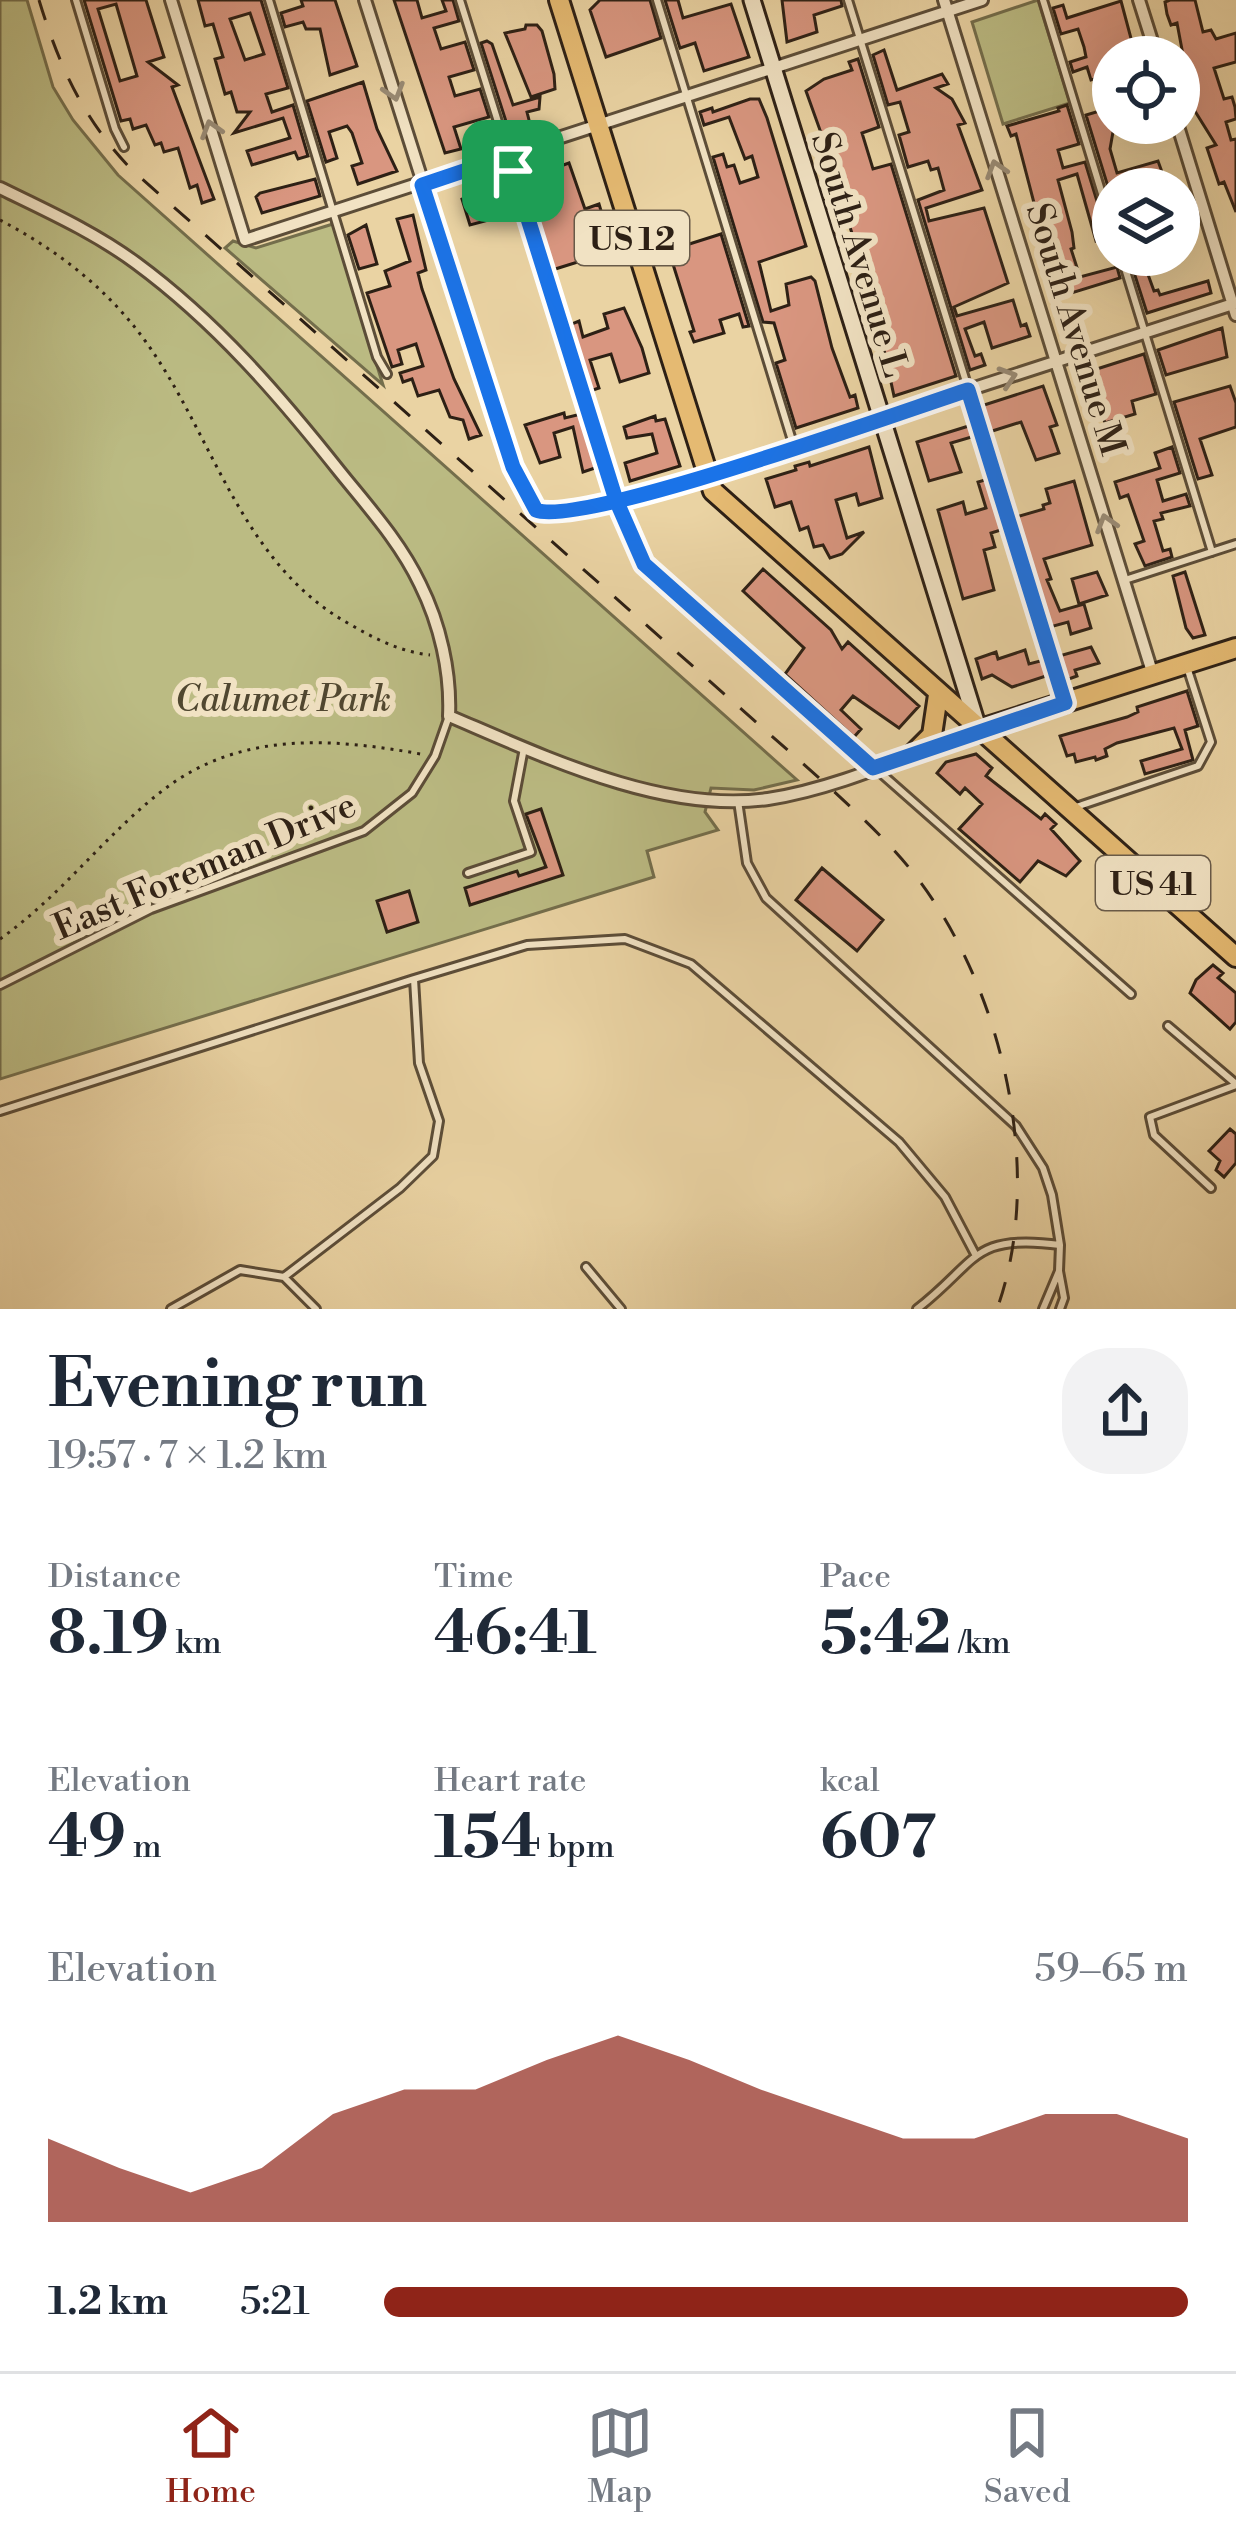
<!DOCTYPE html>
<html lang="en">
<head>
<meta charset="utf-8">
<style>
	body { margin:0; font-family:"Libre Bodoni",serif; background:#f2f2f3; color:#1f2937; height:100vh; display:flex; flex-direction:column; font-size:45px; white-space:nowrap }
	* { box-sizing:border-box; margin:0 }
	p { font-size:39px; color:#747a83 }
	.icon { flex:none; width:66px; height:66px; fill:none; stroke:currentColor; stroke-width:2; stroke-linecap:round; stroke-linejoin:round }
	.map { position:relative; height:1309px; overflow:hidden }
	.panel { display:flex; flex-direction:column; background:#fff; flex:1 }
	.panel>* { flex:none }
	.tools { position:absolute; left:1092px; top:36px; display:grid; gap:24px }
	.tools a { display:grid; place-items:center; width:108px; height:108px; border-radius:50%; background:#fff; box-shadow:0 12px 48px #0002; font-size:60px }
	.pin { position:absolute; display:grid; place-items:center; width:102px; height:102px; color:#fff; margin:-51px; border-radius:24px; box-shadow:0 6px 18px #0006 }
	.round { display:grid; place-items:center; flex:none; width:126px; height:126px; border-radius:48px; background:#f2f2f3 }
	.headline { display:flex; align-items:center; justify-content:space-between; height:204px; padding:0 48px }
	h1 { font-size:66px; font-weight:700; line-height:90px }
	.stats { display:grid; grid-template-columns:repeat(3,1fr); gap:18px; height:204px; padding:12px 48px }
	.stats div { display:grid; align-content:center }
	.stats b { font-size:60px; font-weight:700 }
	.stats small { font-size:33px; font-weight:400 }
	.stats p { font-size:33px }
	.chart { height:336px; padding:24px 48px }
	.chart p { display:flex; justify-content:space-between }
	.chart svg { width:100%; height:216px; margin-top:12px; fill:#8f2418; opacity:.7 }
	ul { padding:0 48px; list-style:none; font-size:39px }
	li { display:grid; grid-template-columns:192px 144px 1fr; align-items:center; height:90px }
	li i { height:30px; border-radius:15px; background:#8f2418 }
	.menu { display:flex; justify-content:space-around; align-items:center; height:168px; border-top:3px solid #e0e1e3; background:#fff; font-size:33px; color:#747a83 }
	.menu a { display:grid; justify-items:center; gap:6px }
	.menu .active { color:#8f2418 }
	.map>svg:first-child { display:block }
	.green { fill:#bbbb83; stroke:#746e4c; stroke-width:3 }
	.building { fill:#d99680; stroke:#2d2015; stroke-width:3; fill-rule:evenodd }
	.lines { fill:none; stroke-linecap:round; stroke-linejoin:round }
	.lane-casing { stroke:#5c4d38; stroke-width:12 }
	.street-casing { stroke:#5c4d38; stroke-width:16 }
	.secondary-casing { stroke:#2d2015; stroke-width:21 }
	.primary-casing { stroke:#2d2015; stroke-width:24 }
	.path { stroke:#2d2015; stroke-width:3; stroke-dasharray:3 6; stroke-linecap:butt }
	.lane { stroke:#f1e2c3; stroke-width:6 }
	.street { stroke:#f1e2c3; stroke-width:10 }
	.secondary { stroke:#f1e2c3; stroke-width:15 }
	.primary { stroke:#e5ba72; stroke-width:18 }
	.rail { stroke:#2d2015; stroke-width:3; stroke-dasharray:21 21; stroke-linecap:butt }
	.oneway { stroke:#998b75 }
	.route-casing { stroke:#fff; stroke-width:24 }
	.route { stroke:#1a73e8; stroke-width:15 }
	.labels { text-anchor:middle; stroke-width:12; stroke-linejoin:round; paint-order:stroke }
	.shield { fill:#f1e2c3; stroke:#685a49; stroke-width:3 }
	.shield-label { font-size:33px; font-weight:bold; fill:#2d2015 }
	.street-label { font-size:36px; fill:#2d2015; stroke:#f1e2c3 }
	.park-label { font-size:36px; font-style:italic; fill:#504730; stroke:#f1e2c3 }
</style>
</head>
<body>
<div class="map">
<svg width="1236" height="1309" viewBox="0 0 1236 1309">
	<rect width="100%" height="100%" fill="#ead3a3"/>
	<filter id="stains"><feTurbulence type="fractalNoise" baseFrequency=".00167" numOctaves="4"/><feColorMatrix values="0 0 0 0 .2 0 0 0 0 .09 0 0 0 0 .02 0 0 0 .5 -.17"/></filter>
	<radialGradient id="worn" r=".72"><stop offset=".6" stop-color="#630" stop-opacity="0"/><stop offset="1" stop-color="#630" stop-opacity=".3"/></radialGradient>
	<path class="green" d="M0,0h27l26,87 20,33 45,55 679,605 -43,10 -43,-2 -6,24 13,18 -71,21 7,26 -654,202z
		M1038,0l32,103 -67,21 -31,-102z
		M333,224l50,161 -158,-137 8,-7 23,7z"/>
	<path class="building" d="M84,0h62l18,57 -16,5 30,23 -6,2 42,112 -12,4 -5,-18 -7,3 -12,-40 -14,4 -3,-9 -6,2 -9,-20 -13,4 -3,-10 -9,2zM116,4l21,72 -17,5 -22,-72z
		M198,0h63l27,88 -22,6 6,18 21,-7 15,51 -10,3 -3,-7 -43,13 -5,-14 43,-13 -7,-20 -49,15 16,-21h-13l-6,-20 -6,2 -10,-35 8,-2 -10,-33 -8,2zM250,13l14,41 -19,6 -15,-41z
		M301,0h34l22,66 -27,9 -10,-46h-14l-3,-7 -18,5 -4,-14 22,-7z
		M394,0h23l5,18 24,-7 -4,-11h11l6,21 -25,7 7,21 24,-7 9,28 -25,7 6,19 25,-7 9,28 -35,10 7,22 -16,4z
		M600,0h50l11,38 -55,19 -16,-47z
		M665,0h13l5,18 48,-14 18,53 -45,14 -9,-28 -15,5z
		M782,0h59l1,6 -28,9 3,17 -30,10z
		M1170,0h25l8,32 8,-2 5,9 20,-6v29l-22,6 10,31 8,-2 3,10 1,12 -10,3 5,18 5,-1v73l-12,-30 -5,2 -12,-36 9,-3 -23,-37 -16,-85 -6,2 -4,-11 -2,-12z
		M1121,1l15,56h-23v17l-22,6 -4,-13 -14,5 -3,-10 16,-5 -2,-10 -6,-18 -17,5 -8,-26 10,-3 4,13z
		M526,25h11l5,6 12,43 1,15 -24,8 -26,-64 20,-4z
		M487,41l5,3 21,61 27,-8 -1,12 -12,3 2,8 -5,10 -14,4 -29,-91z
		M884,50l13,40 45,-16 6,10 -12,4 16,11 13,24 -7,2 24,65 -56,18 3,13 55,-13 24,75 -54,24 3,9 56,-16 8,26 5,-2 4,12 -38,12 -8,-26 -19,7 10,27 6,-2 4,11 -15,5 -52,-170 26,-10 -6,-22 -7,2 -3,-9 -20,6 -9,-32 10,-3 -9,-30 -12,3 -15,-50z
		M858,59l21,68 -17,6 11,36 18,-5 65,212 -62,20 -19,-88 -29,-94 -15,-31 -6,-39 -19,-53 18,-12 28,-9 -3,-8z
		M363,82l14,47 20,42 -39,13 -6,-18 10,-3 -10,-30 -5,-7 -18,6 8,26 -11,4 -19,-61z
		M750,99h9l8,19 39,128 -47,16 12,49 18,-6 -3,-21 25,-7 4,4 17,67 18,49 5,-2 3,13 -62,20 -20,-65 9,-3 -11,-37 -11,-1 -50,-165 10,-3 4,13 7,-2 6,18 18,-6 -6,-21 -7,3 -16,-42 -25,8 -4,-13 12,-4 1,4z
		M1067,105l12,39 -21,6 5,18 22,-6 23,75 -12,4 -19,-67 -19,6 14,52 2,16 -3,1 9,28 37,-10 3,11 -55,17 -20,-50 -29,-111 -5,2 -4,-10 52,-15 -1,-3z
		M1113,107v16l22,2 -22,7 -3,17 7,24 41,-12 4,11 -53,18 -23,-75z
		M552,159l3,9 14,-5 16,46 14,-5 14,47 -61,19 -31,-101z
		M315,179l5,17 -58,17 -6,-16 4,-4z
		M490,187l10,30 -30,8 -8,-26z
		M413,215l13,55 -8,3 4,16 32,90 27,56 -12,4 -6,-19 -13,-3 -11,-27 -21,6 -6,-17 -9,3 -3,-9 23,-7 -7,-22 -18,6 4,14 -10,3 -25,-74 23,-7 -5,-15 25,-10 -13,-42z
		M366,225l11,39 -18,5 -11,-34z
		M721,234l28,92 -6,1 -4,-13 -19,6 4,13 -30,9 -4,-10 4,-1 -22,-70 -5,2 -3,-11z
		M1155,255l28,2 -37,12 8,22 4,-1 2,5 48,-14 3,12 -64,20 -16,-50z
		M624,308l18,40 7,25 -29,9 -9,-28 -21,6 9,28 -9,3 -21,-66 10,-4 4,16 25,-9 -4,-14z
		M1222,328l5,29 -61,18 -8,-25z
		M1144,354l12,40 -24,7 3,13 -30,9 -4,-12 -7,2 -13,-39z
		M1043,386l14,39 -7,2 9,26 -23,7 -15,-38 -32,10 -8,-26z
		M1230,386l6,17v24l-36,12 12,36 -14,4 -24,-77z
		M564,413l1,5 16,-4 17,53 -15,5 -10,-45 -19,6 6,24 -20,6 -15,-38z
		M655,416l1,5 9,-2 15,47 -50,15 -5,-18 32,-10 -5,-19 -25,4 -3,-11z
		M972,425l3,11 -24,7 10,29 -32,9 -12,-39z
		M869,447l13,51 -23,7 -3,-11 -20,6 11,38 17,-6 -22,22 -12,4 -7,-13 -9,2 -6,-20 -8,3 -9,-28 -16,5 -9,-28 30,-9 -1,-4 14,-4 1,4z
		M1172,447l8,26 -23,7 6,21 23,-7 4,12 -29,7 2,6 -9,2 9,30 7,-2 2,8 -27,9 -10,-22 9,-3 -16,-46 -8,3 -5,-16 45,-14 -5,-15z
		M988,479l16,50 -13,4 4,14 -11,3 10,40 -31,9 -25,-89 25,-8 3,12 20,-6 -8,-26z
		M1074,481l18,64 -48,14 7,20 -4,1 13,31 24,-7 7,24 -20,6 -3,-12 -18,5 -34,-110 28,-8 -1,-4 7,-2 -4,-14z
		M763,569l68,61 11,19 6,-7 71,64 -20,22 -46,-32 -12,14 20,19 -7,8 -69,-63 19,-26 -61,-57z
		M1097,572l10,23 -28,9 -7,-25z
		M1185,572l20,63 -12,3 -7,-10 -13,-52z
		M1091,647l8,16 -24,7 2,6 -11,4 -7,-24z
		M1025,650l4,14 15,-4 5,15 -37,12 -20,-12 -10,4 -6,-20 20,-7 2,7z
		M1187,691l11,35 -13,4 8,30 -48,14 -4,-13 41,-12 -8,-21 -57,15 -12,6 2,7 -11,4 -1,-3 -19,5 -2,-8 -7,2 -7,-20 67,-19 11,-5 -1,-5z
		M976,754l16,14 -6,8 55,43 4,-5 11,10 -5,5 29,32 -14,15 -28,-15 -18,21 -61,-53 23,-25 -17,-16 -5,6 -23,-21 9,-11z
		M541,809l22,66 -93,30 -5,-17 52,-17 2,5 27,-9 -20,-53z
		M822,868l61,52 -26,31 -61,-51z
		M409,891l9,31 -31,10 -10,-31z
		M1213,965l10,8 -5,5 18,15v29l-6,7 -40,-36 6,-13z
		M1230,1129l6,5v29l-12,14 -8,-7 4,-9 -11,-10z"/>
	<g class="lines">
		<g class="lane-casing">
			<path id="lane" d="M76,0l39,129 9,18
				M269,0l108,357 10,17
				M460,0l156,500 28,64 487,430
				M657,0l137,447
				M848,0l217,702
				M1043,0l70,230
				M1121,255l91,297
				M1125,580l111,-36
				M738,801l9,62 19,35 250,228 27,42 9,27 8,50 -1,26
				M1073,808l125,-42 13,-24 -24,-75
				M468,873l63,-21 -17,-51 10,-53
				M414,979l113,-34 98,-6 66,25 208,178 46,55 30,57
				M0,985l151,-76 213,-78 48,-38 23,-37 14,-40
				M1168,1026l68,58
				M0,1111l414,-132 5,84 20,58 -6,35 -33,32 -116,89
				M1211,1188l-57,-53 -4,-18 86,-32
				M586,1267l35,42
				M171,1309l69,-39 44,7 32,32
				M917,1309c61,-47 54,-76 143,-64
				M1043,1309l16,-38 5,27 -4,11"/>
		</g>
		<g class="street-casing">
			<path id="street" d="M171,0l74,240 737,-240
				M365,0l148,467 16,36 16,11 40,-5 100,-27 551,-179
				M944,0l209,675
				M1139,0l18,57
				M1177,123l59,192
				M0,188c47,23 94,44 136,75 80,59 143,132 204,209 29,36 60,70 80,112 20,40 31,88 29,132 94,40 214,98 319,83 72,-11 142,-45 210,-69"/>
		</g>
		<g class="secondary-casing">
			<path id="secondary" d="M752,0l226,728"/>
		</g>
		<g class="primary-casing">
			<path id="primary" d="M559,0l154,491 523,466
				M978,730l258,-82
				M914,753l18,-18 6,-40"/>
		</g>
		<path class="path" d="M0,220c57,30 108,69 146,122 69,96 95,224 207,284 24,14 49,26 77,29
			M0,939c62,-44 104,-103 162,-148 78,-61 172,-53 264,-36"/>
		<use href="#lane" class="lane"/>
		<use href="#street" class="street"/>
		<use href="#secondary" class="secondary"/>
		<use href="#primary" class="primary"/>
		<path class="rail" d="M39,0c20,66 45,121 94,171l693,613c33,31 68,62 95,99 83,112 124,293 76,426"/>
	</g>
	<defs><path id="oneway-chevron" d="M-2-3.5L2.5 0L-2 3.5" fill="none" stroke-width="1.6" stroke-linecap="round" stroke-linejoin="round" transform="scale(3)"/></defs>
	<g class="oneway">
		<use href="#oneway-chevron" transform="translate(394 92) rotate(73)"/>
		<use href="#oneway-chevron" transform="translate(211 129) rotate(-107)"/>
		<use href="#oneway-chevron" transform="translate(996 169) rotate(-107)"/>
		<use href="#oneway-chevron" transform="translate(1008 377) rotate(-18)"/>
		<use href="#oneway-chevron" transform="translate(1106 523) rotate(-107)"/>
	</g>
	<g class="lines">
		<g class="route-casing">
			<path id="route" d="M513,171l103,329 28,64 229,204 192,-65 -97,-313c-65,21 -387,138 -432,120l-23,-43 -91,-282 86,-29 5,15"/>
		</g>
		<use href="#route" class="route"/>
	</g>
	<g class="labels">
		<g class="shield">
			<rect x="575" y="211" width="114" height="54" rx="9"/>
			<rect x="1096" y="856" width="114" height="54" rx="9"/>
		</g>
		<g class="shield-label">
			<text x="632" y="250">US 12</text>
			<text x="1153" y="895">US 41</text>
		</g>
		<g class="street-label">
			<text transform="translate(861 254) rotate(73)" y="13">South Avenue L</text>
			<text transform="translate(1077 329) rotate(73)" y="13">South Avenue M</text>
			<text transform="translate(204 865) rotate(-23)" y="13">East Foreman Drive</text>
		</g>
		<g class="park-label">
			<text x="283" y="711">Calumet Park</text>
		</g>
	</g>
	<rect width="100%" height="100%" filter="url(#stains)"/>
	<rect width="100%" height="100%" fill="url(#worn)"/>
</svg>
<div class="tools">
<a><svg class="icon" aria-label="locate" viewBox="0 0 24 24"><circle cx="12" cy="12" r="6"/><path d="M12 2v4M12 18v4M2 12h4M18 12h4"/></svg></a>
<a><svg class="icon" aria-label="layers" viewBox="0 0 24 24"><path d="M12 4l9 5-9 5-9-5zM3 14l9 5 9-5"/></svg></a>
</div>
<div class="pin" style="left:513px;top:171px;background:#1e9e55"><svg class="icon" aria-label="arrive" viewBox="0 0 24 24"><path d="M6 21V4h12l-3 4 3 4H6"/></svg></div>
</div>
<section class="panel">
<div class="headline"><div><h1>Evening run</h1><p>19:57 · 7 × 1.2 km</p></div><a class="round"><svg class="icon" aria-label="share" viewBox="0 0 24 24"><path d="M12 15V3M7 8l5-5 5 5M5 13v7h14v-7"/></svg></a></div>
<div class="stats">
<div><p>Distance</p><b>8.19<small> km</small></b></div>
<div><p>Time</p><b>46:41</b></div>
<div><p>Pace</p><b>5:42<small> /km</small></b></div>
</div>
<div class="stats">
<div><p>Elevation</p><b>49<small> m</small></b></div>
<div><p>Heart rate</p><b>154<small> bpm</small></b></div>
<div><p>kcal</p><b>607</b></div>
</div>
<div class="chart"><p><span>Elevation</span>59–65 m</p>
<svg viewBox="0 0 160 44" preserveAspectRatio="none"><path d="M0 44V27L10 33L20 38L30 33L40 22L50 17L60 17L70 11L80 6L90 11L100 17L110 22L120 27L130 27L140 22L150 22L160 27V44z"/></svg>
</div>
<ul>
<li><b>1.2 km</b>5:21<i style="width:100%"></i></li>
</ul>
</section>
<nav class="menu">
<a class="active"><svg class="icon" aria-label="home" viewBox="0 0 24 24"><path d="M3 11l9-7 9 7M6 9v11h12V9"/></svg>Home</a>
<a><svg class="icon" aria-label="map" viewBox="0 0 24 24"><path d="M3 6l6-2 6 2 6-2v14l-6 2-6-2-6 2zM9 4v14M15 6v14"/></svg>Map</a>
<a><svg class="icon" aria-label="saved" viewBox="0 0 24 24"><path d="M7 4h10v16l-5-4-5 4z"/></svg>Saved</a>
</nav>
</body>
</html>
